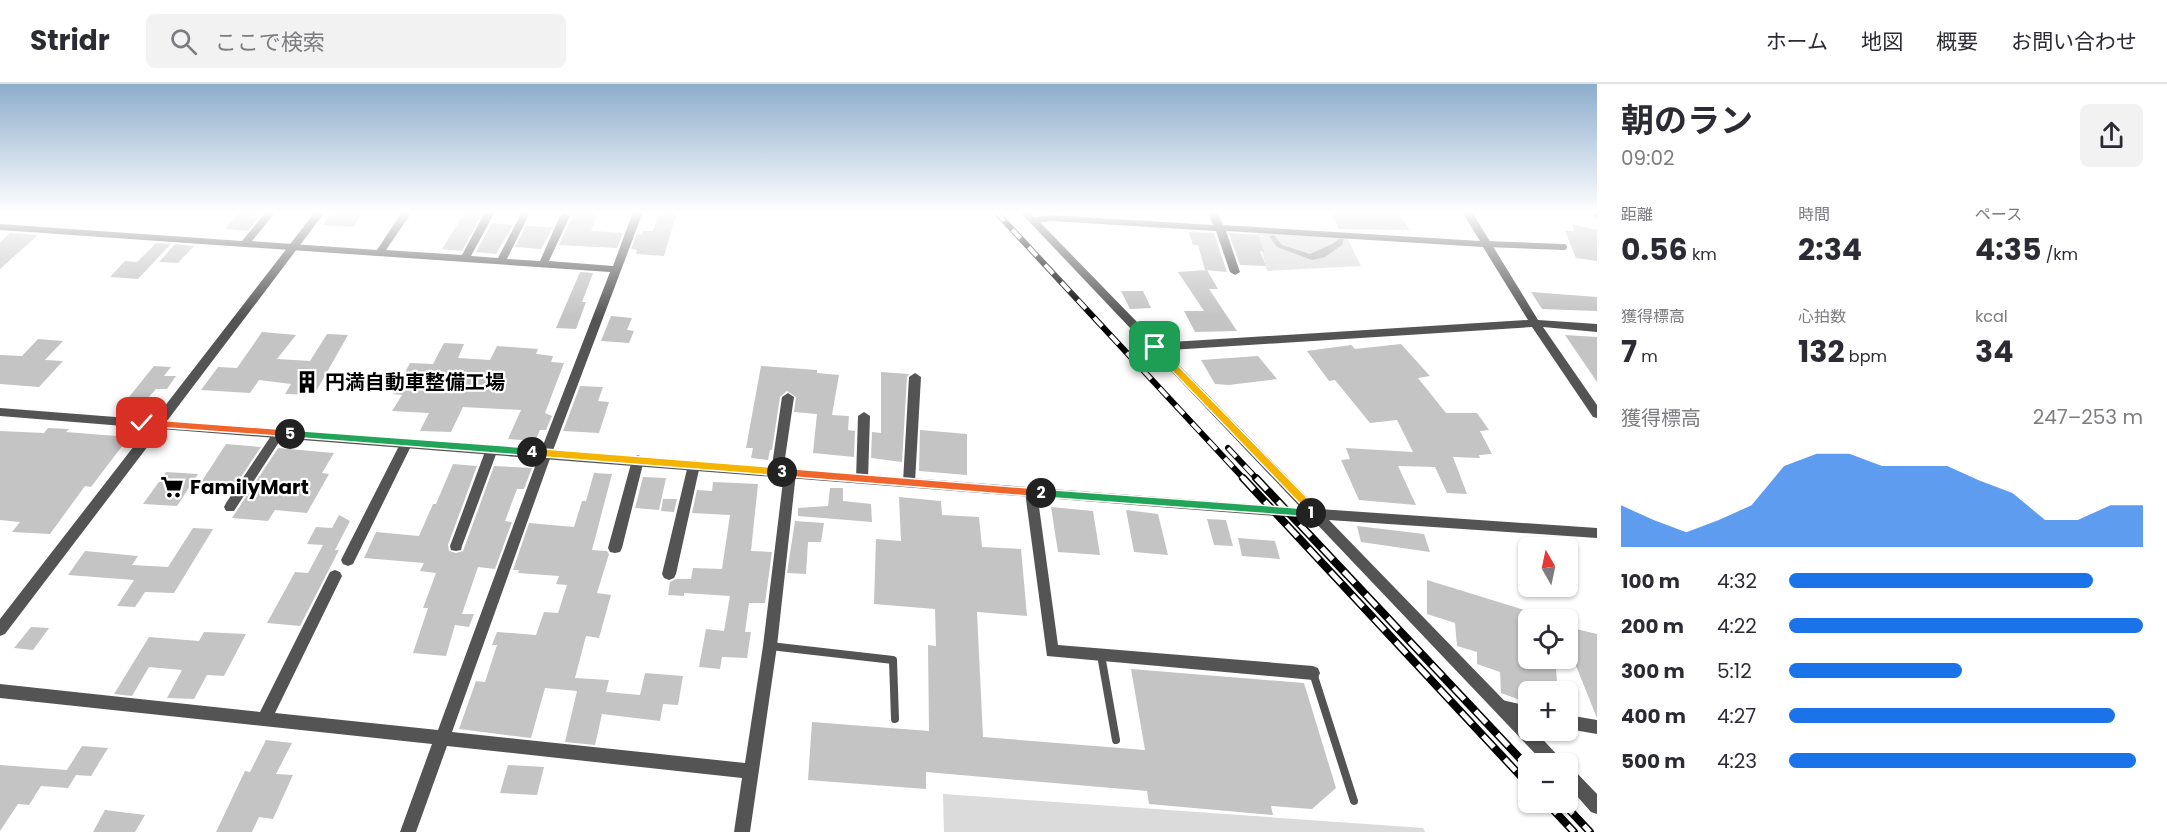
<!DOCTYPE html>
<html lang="ja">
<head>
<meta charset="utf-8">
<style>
	body { margin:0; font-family:Poppins,"Noto Sans JP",sans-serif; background:#f2f2f3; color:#2b2b33; height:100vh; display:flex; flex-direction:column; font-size:22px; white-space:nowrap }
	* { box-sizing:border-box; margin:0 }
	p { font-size:20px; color:#7c7c81 }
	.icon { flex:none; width:33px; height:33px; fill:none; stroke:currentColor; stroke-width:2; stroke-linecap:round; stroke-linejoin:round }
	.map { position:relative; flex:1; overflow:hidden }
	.sheet { display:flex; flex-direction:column; background:#fff; width:570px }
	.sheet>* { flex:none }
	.needle { width:39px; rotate:351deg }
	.fabs { position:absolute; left:1518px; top:453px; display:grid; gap:12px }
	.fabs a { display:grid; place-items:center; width:60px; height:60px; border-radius:9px; background:#fff; box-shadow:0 2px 4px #0004; font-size:30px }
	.pin { position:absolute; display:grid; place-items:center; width:51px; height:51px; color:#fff; margin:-26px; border-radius:12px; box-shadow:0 3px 9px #0006 }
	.km { position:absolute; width:30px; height:30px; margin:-15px; border-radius:50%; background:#222; color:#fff; font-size:16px; line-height:30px; text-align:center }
	.round { display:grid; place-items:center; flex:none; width:63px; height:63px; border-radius:9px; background:#f2f2f3 }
	.overview { display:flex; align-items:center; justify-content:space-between; height:102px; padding:0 24px }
	h1 { font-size:33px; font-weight:700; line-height:45px }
	.stats { display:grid; grid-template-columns:repeat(3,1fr); gap:9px; height:102px; padding:6px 24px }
	.stats div { display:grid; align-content:center }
	.stats b { font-size:30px; font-weight:700 }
	.stats small { font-size:16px; font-weight:400 }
	.stats p { font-size:16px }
	.chart { height:168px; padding:12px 24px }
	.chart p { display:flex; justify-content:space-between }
	.chart svg { width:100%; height:108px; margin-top:6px; fill:#1a73e8; opacity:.7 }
	ul { padding:0 24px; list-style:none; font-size:20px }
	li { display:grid; grid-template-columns:96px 72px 1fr; align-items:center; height:45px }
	li i { height:15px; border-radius:8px; background:#1a73e8 }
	header { display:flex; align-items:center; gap:36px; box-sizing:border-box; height:84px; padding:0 30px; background:#fff; border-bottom:2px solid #e1e1e2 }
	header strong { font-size:28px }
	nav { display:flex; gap:33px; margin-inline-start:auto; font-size:21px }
	.search { width:420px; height:54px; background:#f2f2f3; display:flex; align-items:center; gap:15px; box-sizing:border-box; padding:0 21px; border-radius:9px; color:#7c7c81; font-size:22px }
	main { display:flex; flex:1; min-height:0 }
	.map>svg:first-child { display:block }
	.green { fill:#dbdbdb }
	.water { fill:#a2a2a2 }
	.building { fill:#c4c4c4 }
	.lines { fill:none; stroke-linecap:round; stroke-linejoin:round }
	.service-far1 { stroke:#545454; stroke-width:6 }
	.service { stroke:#545454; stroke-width:8 }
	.minor { fill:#545454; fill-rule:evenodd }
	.tertiary { fill:#545454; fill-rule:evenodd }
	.rail-far1-casing { stroke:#000; stroke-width:6 }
	.rail-casing { stroke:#000; stroke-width:8 }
	.rail-far1 { stroke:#fff; stroke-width:4; stroke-dasharray:12; stroke-linecap:butt }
	.rail { stroke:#fff; stroke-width:5; stroke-dasharray:16; stroke-linecap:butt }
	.split-1 { fill:#f5b400; stroke:#fff; stroke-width:1.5 }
	.split-2 { fill:#22a559; stroke:#fff; stroke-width:1.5 }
	.split-3 { fill:#f0652b; stroke:#fff; stroke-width:1.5 }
	.split-4 { fill:#f5b400; stroke:#fff; stroke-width:1.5 }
	.split-5 { fill:#22a559; stroke:#fff; stroke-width:1.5 }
	.split-6 { fill:#f0652b; stroke:#fff; stroke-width:1.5 }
	.labels { text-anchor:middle; stroke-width:4.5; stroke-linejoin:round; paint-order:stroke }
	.poi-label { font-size:20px; font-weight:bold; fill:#000; stroke:#fff; text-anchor:start }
</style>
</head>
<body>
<header>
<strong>Stridr</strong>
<div class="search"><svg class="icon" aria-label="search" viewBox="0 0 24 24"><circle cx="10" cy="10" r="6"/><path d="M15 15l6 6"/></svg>ここで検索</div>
<nav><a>ホーム</a><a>地図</a><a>概要</a><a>お問い合わせ</a></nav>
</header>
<main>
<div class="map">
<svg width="1597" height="748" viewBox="0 0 1597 748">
	<rect width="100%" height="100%" fill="#fff"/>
	<path class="green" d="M1257,149l90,5 14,28 -94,5z
		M943,710l480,34 2,4h-481z"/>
	<path class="water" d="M1274,151l8,10 28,9 22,-10 7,-5h5l-2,6 -17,12 -13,3 -35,-13 -8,-11z"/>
	<path class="building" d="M239,128h24l-15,19 -23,-2z
		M332,128h31l-10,15 -30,-2z
		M465,128h18l-21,39 -20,-2z
		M568,128h30l-7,19 32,2 -6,15 -58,-3 13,-28z
		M659,128h18l-13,44 -28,-2 1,-4 -6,-1 6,-15 5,1 1,-4h10z
		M1331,128h66l13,18 -71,-1z
		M492,139l21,2 -17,29 -20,-2z
		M1572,140l25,6v31l-21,-3 -11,-27h9z
		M526,142l27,1 -12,22 -26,-2z
		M1189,148l25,1 13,39 -22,-2 -7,-25h-5z
		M10,149l28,2 -38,34v-27z
		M1229,149l29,2 6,17 -4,-1 6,15 -26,-1z
		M156,159l15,1 -33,35 -28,-2 15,-16 12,1z
		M175,160l19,2 -16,17 -19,-1z
		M1207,186l11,19h-9l28,42 -42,1 -11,-21h20l-26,-39z
		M580,188l13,1 -11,29h4l-10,27 -20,-1z
		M1121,207h22l8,17 -21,1z
		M1531,208l66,5v14l-55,-2z
		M611,232l21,2 -5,12 7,1 -5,12 -28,-2z
		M262,248l34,3 -19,24 33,2 17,-27 21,1 -34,60 -29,-1 6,-10 -32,-4 -9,13 -49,-3 17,-23 19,1z
		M1565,251l32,2v45z
		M38,255l25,2 -18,19 18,1 -24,26 -39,-3v-29l22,1z
		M444,259l20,1 -6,14 32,2 7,-14 41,3 -2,5 17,2 -2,6 13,1 -19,50 7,3 -6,14h-6l-5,11 -27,-2 13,-29 -58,-3 -12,25 -31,-1 9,-18 -37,-2 10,-16 -9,-1 17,-31 23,1z
		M1401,260l29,32 -12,2 28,35h31l12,17 -9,1 12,23 -13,1 1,3 -27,-1 14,37 -20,-1 -12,-26 -37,-1 18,39 -57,-5 -18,-40 9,-1 -4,-11 67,4 -16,-32 -27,3 -35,-43 -6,1 -22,-30 44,-6 4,4z
		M1258,272l19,23 -48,6 -14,-1 -14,-24z
		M154,282l17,1 -7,9h12l-9,13h-11l-8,9 -19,-1z
		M761,282l56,4v3l22,2 -7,40 17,1 -1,14 7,1 -1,26 -41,-4 4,-39 -23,-2 2,-15 -9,-6 -7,6 -8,53h-2l-2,10 -17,-2 2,-10h-7z
		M881,288l28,2 -2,3 -5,85 -31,-4 1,-26 9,1z
		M580,302l23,1 -5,14 11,1 -10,31 -36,-2z
		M48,344l21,1 -3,3 63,5 -38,50 -6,-1 -35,48 -38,-2 8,-10 -20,-2v-89l44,2z
		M920,346l47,4v41l-48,-4z
		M226,360l35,3 -26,39 -35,-2z
		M278,364l56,5 -12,20 7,1 -22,39 -32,-3 -7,11 -36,-3z
		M453,380l24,2 -29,79 1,6 7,2 7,-2 31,-85 38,2 -8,21h-7l-12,32 7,1 -17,47 -17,-2 -16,47h12l-5,13 -14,-2 -9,31 -33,-3 15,-45h-5l13,-35 -16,-2 4,-8 -60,-5 12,-26 43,4 14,-32h3z
		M166,388l32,2 -21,32 -34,-2z
		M594,389l18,1 -20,76 15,1 2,3 -12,39 14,2 -12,43 -13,-2 -11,42 34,2 -3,12 34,3 5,-22 38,3 -5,29 -15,-1 -3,17 -58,-7 -7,31 -30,-3 12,-51 -32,-3 -14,50 -72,-9 17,-48 9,1 12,-37h-5l5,-13 39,3 8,-23 14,1 9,-28 -11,-1 3,-8 -41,-3 1,-3h-6l16,-47 45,4 8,-26h4z
		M643,393l23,1 -7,32 -24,-2z
		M713,398l45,2 -7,67 21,1 -7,51h-16l-4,29h6l-4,26 -25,-1 -2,12 -21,-2 7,-38 18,2 6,-35 -46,-3v3l-16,-1 2,-13 6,-3h15l2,-11 29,1 8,-54 -38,-2 5,-23 15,1z
		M830,404h13v13l28,3 1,18 -74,-6v-8l30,-2z
		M899,413l42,4 1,14 37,2 3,30 39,2 6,67 -50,-4 6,125 162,13 -14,-81 173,14 32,105 -24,21 -41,-3 2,9 -124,-11 -2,-13 -221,-19v17l-118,-9 4,-58 117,9 -1,-86 8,1 -1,-37 -61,-5 2,-65 25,2z
		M663,415h14l-3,13 -13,-1z
		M1051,423l42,4 7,44 -42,-3z
		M1126,426l32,4 10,41 -34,-3z
		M339,431l11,6 -15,29h4l-39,76 -33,-3 28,-51 13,1 15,-28 -16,-1 9,-17 16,1z
		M1207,435l19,1 7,26 -19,-1z
		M795,437l29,2 -3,19h-13l-2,32 -19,-1z
		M1357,442l67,8 6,18 -69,-10z
		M193,444l20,1 -39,64 -29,-1 -10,15 -18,-1 17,-26 -66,-5 17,-24 53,5 -6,9 36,2z
		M1238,454l37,3 5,18 -38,-3z
		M1427,496l101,31v47h27l3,34h-30v11l-27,-10 -1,-21 -23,-8v-12l-20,-6 -2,-23 -28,-9z
		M31,543l18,1 -16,22 -19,-2z
		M1568,543l29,7v84l-29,-72z
		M204,548l42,2 -22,42 -17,-1 -13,24 -27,-1 15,-28 -33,-3 -17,29 -18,-2 35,-57 50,4z
		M266,656l26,3 -16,31 17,1 -20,44 -14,-2 -7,15h-36l29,-61 5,1z
		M82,662l26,2 -17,28 -15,-1 -8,13 -27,-2 -12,19 -11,-1 -18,27v-66l67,5z
		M508,681l36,2 -7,28 -37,-2z
		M105,726l40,5 -10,17h-42z"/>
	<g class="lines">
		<path class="service-far1" d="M1487,160l77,3"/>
		<path class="service" d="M770,562l123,14 2,59
			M1101,571l15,85
			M1313,589l41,128"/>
		<path class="minor" d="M266,128h10l-24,29 125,9 25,-38h10l-26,38 76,5 23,-43h10l-24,44 27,2 24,-46h8l-23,47 33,2 20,-45 5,-3 5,3 -21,45 64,5 20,-54h10l-91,241 -100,279 293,31 18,-117 21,-173 2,-3h8l2,3 -19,173 -27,186h-16l8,-54 -295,-32 -31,86h-16l32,-88 -432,-46v-14l260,28 70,-140 5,-2 5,2 2,4 -67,137 163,17 102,-277 70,-181 -610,-42v-6l242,17z
			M1208,128h10l5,13 257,16 -18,-29h10l66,108 59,4v8l-54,-5 54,78v13l-4,-1 -61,-90 -377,24 -5,-4 5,-4 373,-23 -45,-73 -257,-16 14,41 -5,3 -5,-3 -14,-41 -164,-10 -18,2 -5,-3 5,-3 18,-2 161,10z
			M1589,128h8v6z
			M915,289l6,4 -6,105 -2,3h-8l-2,-3 6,-105z
			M788,309l6,4 -11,75 -2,3h-8l-2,-3 11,-75z
			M864,328l6,4 -2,63 -2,3h-8l-2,-3 2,-63z
			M279,345l4,1 2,3 -2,3 -49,75h-8l-2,-4 2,-4 49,-73z
			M407,354l6,4 -60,122 -5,2 -5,-2 -2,-4 2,-4 58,-114z
			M492,360l6,5 -36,97 -1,4 -5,1 -5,-1 -1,-4 36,-97z
			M638,371l4,2 2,3 -22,88 -2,4 -5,1 -5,-1 -2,-4 24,-88 2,-3z
			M694,376l4,2 2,3 -24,109 -2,4 -5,2 -5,-2 -2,-4 26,-109 2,-3z
			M1031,403l4,2 2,3 21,153 255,21 5,2 2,5 -2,5 -5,2 -266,-24 -22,-164 2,-3z
			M1502,616l26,6v14l-31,-8 -2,-5 2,-5z
			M1568,631l29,5v14l-29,-5z"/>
		<path class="tertiary" d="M315,128h10l-158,209 1134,87 -281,-296h10l289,297 278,19v10l-268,-18 199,205v5h6l27,29 3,5h-19l-233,-245 -1151,-90 -156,205 -5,2v-17l148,-191 -148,-12v-8l154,12z
			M1568,683l6,3 23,24v20l-6,-2 -23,-26z"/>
		<g class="rail-far1-casing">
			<path id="rail-far1" d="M996,128l248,267
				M1228,364l29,31"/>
		</g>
		<g class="rail-casing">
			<path id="rail" d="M1243,394l285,306
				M1256,394l272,289
				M1546,718l28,30
				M1562,718l28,30"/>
		</g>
		<use href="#rail-far1" class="rail-far1"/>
		<use href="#rail" class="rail"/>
	</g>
	<linearGradient id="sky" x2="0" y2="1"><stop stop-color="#8cadcc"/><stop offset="0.55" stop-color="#fff"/><stop offset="1" stop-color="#fff" stop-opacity="0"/></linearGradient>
	<rect width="1597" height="233" fill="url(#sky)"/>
	<path class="split-1" d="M1151,261h7l161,165v6h-12v-5l-156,-162z"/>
	<path class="split-2" d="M1041,405l270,20 5,4 -5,4 -270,-20 -5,-4z"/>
	<path class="split-3" d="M782,384l259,21 5,4 -5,4 -259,-21 -5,-4z"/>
	<path class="split-4" d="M532,364l250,20 5,4 -5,4 -250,-20 -5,-4z"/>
	<path class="split-5" d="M290,346l242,18 5,4 -5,4 -242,-19 -4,-3z"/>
	<path class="split-6" d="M142,335l148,11 5,4 -5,3 -148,-11 -4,-3z"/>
	<defs>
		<g id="building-bare" transform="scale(1.8)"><path d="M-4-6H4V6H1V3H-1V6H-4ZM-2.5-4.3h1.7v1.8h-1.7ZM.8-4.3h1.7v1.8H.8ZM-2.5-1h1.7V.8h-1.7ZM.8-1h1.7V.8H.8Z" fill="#000" stroke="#fff" stroke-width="2.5" paint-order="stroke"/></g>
		<g id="supermarket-bare" transform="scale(1.8)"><path d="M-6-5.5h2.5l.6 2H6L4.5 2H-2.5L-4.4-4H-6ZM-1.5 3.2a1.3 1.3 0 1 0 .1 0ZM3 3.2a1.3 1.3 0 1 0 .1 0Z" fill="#000" stroke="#fff" stroke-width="2.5" paint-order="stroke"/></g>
	</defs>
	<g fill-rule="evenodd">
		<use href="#building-bare" x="307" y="298"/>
		<use href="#supermarket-bare" x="172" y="403"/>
	</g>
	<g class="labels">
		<g class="poi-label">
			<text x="325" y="305">円満自動車整備工場</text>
			<text x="190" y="410">FamilyMart</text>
		</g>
	</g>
</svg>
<div class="fabs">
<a><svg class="needle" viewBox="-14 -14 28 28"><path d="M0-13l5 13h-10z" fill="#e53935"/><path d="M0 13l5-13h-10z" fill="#7c7c81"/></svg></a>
<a><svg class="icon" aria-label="locate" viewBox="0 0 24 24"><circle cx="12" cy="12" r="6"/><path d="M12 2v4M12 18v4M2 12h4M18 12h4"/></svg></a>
<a>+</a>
<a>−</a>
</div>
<div class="pin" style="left:1155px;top:263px;background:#1e9e55"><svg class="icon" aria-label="arrive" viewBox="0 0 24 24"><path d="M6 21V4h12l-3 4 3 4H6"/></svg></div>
<div class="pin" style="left:142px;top:339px;background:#d93025"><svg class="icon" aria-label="check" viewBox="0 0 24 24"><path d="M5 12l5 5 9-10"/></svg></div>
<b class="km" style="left:1311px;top:429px">1</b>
<b class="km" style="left:1041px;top:409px">2</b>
<b class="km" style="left:782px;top:388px">3</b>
<b class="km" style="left:532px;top:368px">4</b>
<b class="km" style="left:290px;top:350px">5</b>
</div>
<section class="sheet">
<div class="overview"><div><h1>朝のラン</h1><p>09:02</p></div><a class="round"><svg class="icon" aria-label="share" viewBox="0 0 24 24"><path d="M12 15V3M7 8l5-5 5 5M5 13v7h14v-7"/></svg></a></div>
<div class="stats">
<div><p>距離</p><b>0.56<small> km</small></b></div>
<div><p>時間</p><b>2:34</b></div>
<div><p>ペース</p><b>4:35<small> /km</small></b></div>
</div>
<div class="stats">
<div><p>獲得標高</p><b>7<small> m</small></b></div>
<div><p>心拍数</p><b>132<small> bpm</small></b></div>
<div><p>kcal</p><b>34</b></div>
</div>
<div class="chart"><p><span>獲得標高</span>247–253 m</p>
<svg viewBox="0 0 160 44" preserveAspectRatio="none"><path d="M0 44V27L10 33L20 38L30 33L40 27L50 11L60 6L70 6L80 11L90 11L100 11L110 17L120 22L130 33L140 33L150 27L160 27V44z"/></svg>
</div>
<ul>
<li><b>100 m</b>4:32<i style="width:86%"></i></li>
<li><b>200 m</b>4:22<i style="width:100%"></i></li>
<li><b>300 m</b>5:12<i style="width:49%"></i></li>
<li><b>400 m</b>4:27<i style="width:92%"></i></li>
<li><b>500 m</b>4:23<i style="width:98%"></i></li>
</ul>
</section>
</main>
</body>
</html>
